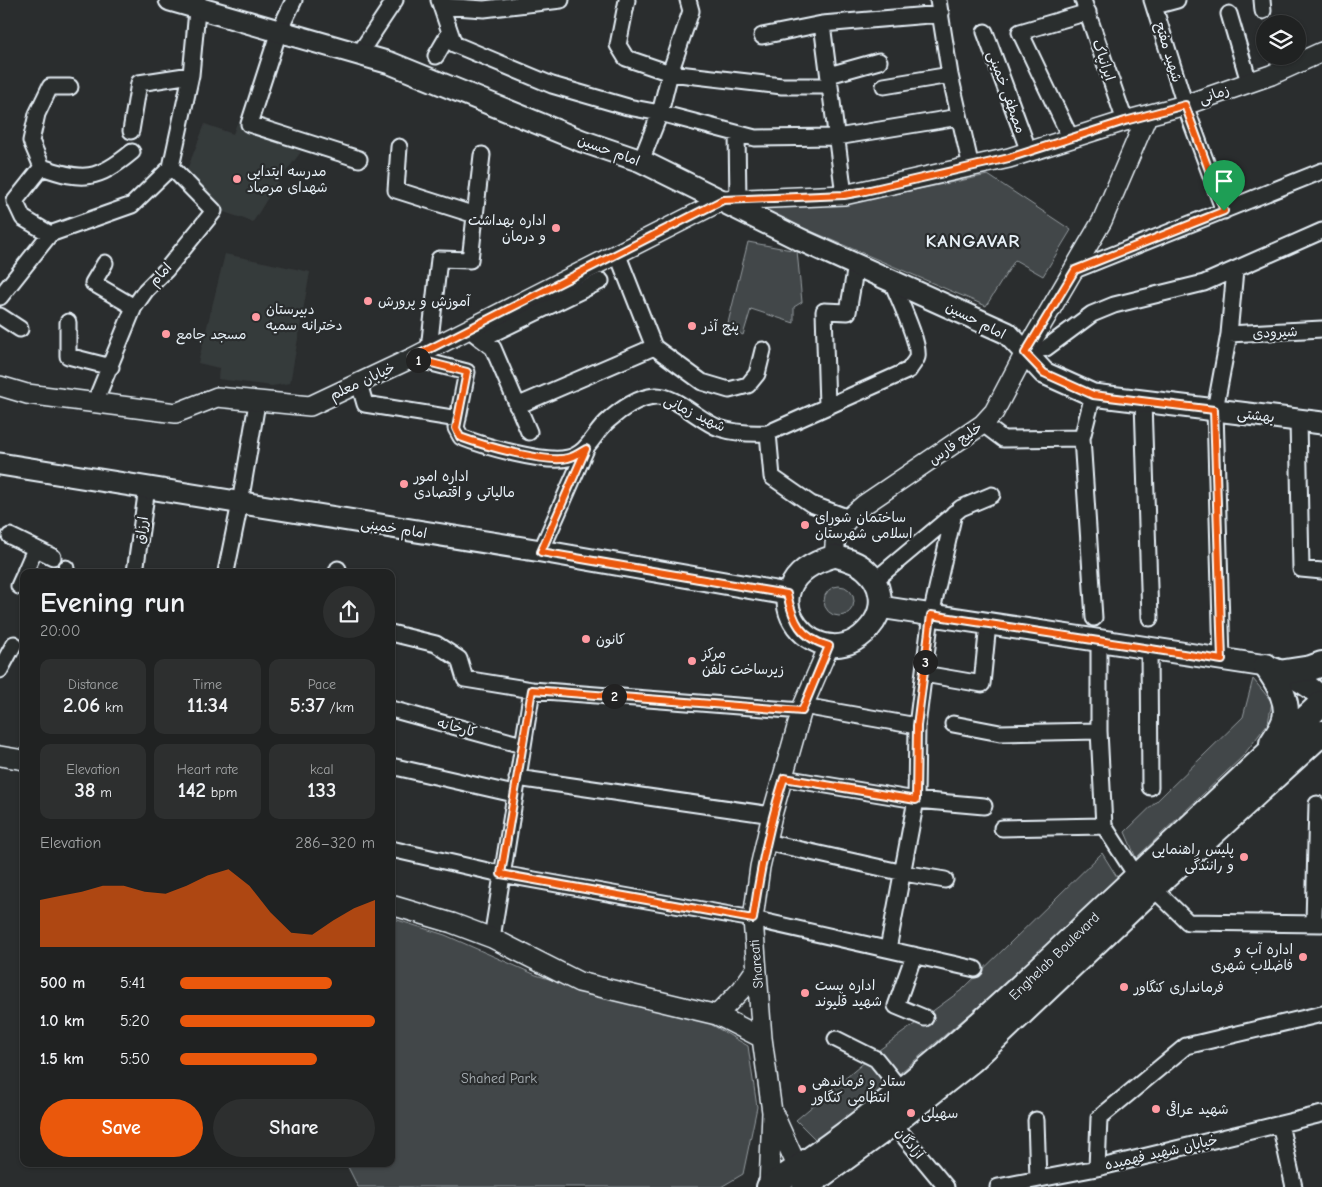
<!DOCTYPE html>
<html lang="en">
<head>
<meta charset="utf-8">
<style>
	body { margin:0; font-family:"Comic Neue","Playpen Sans Arabic",sans-serif; background:#2d2f2f; color:#f1f3f6; height:100vh; display:flex; flex-direction:column; font-size:19px; white-space:nowrap }
	* { box-sizing:border-box; margin:0 }
	p { font-size:16px; color:#a2a4a5 }
	.icon { flex:none; width:28px; height:28px; fill:none; stroke:currentColor; stroke-width:2; stroke-linecap:round; stroke-linejoin:round }
	.map { position:relative; flex:1; overflow:hidden }
	.side { position:absolute; left:20px; top:569px; width:375px; height:598px; display:flex; flex-direction:column; background:#202222; border-radius:10px; box-shadow:0 1px 4px #0004,0 0 0 1px #3d3f40 }
	.side>* { flex:none }
	.controls { position:absolute; left:1256px; top:15px; display:grid; gap:10px }
	.controls a { display:grid; place-items:center; width:50px; height:50px; border-radius:50%; background:#202222; box-shadow:0 1px 4px #0004,0 0 0 1px #3d3f40; font-size:25px }
	.pin { position:absolute; display:grid; place-items:center; width:42px; height:42px; color:#fff; margin:-51px -21px; border-radius:50% 50% 50% 0; rotate:-45deg; box-shadow:0 0 5px #0007 }
	.pin .icon { rotate:45deg }
	.km { position:absolute; width:25px; height:25px; margin:-12px; border-radius:50%; background:#222; color:#fff; font-size:14px; line-height:25px; text-align:center }
	.round { display:grid; place-items:center; flex:none; width:52px; height:52px; border-radius:26px; background:#2d2f2f }
	.head { display:flex; align-items:center; justify-content:space-between; height:85px; padding:0 20px }
	h1 { font-size:28px; font-weight:600; line-height:38px }
	.metrics { display:grid; grid-template-columns:repeat(3,1fr); gap:8px; height:85px; padding:5px 20px }
	.metrics div { display:grid; align-content:center; border-radius:10px; background:#2d2f2f; text-align:center }
	.metrics b { font-size:21px; font-weight:600 }
	.metrics small { font-size:14px; font-weight:400 }
	.metrics p { font-size:14px }
	.chart { height:140px; padding:10px 20px }
	.chart p { display:flex; justify-content:space-between }
	.chart svg { width:100%; height:90px; margin-top:5px; fill:#ea580c; opacity:.7 }
	.cta { display:flex; gap:10px; margin-top:auto; padding:10px 20px }
	.cta a { flex:1; height:58px; border-radius:30px; background:#ea580c; color:#fff; font-size:20px; font-weight:600; line-height:58px; text-align:center }
	.cta a+a { background:#2d2f2f; color:#f1f3f6 }
	ul { padding:0 20px; list-style:none; font-size:16px }
	li { display:grid; grid-template-columns:80px 60px 1fr; align-items:center; height:38px }
	li i { height:12px; border-radius:6px; background:#ea580c }
	.map>svg:first-child { display:block }
	.built { fill:#363a3b }
	.green { fill:#424648; stroke:#959ca0 }
	.lines { fill:none; stroke-linecap:round; stroke-linejoin:round }
	.minor-casing { stroke:#e8f1f8; stroke-width:19 }
	.tertiary-casing { stroke:#e8f1f8; stroke-width:22 }
	.secondary-casing { stroke:#e8f1f8; stroke-width:25 }
	.primary-casing { stroke:#e8f1f8; stroke-width:28 }
	.minor { stroke:#2a2d2e; stroke-width:15 }
	.tertiary { stroke:#2a2d2e; stroke-width:19 }
	.secondary { stroke:#2a2d2e; stroke-width:21 }
	.primary { stroke:#2a2d2e; stroke-width:24 }
	.route-casing { stroke:#fff; stroke-width:10 }
	.route { stroke:#ea580c; stroke-width:6 }
	.poi-dot { fill:#ff9aa2; stroke:#2a2d2e; stroke-width:2 }
	.labels { text-anchor:middle; stroke-width:4.5; stroke-linejoin:round; paint-order:stroke }
	.street-label { font-size:14px; fill:#e8f1f8; stroke:#2a2d2e }
	.poi-label { font-size:14px; fill:#e8f1f8; stroke:#2a2d2e; text-anchor:start }
	.park-label { font-size:14px; fill:#aeb5ba; stroke:#2a2d2e }
	.district-label { font-size:19px; font-weight:bold; letter-spacing:1px; fill:#e8f1f8; stroke:#2a2d2e }
</style>
</head>
<body>
<div class="map">
<svg width="1322" height="1187" viewBox="0 0 1322 1187">
	<rect width="100%" height="100%" fill="#2a2d2e"/>
	<filter id="ink" filterUnits="userSpaceOnUse"><feTurbulence type="fractalNoise" baseFrequency=".02" numOctaves="2"/><feDisplacementMap in="SourceGraphic" scale="10" xChannelSelector="R" yChannelSelector="G"/><feConvolveMatrix kernelMatrix="1 2 1 2 8 2 1 2 1" color-interpolation-filters="sRGB"/></filter>
	<g filter="url(#ink)">
		<path class="built" d="M237,123l64,29 -26,34 -22,36 -32,-11 -5,-11 -30,-28 19,-48 28,10z
			M225,254l85,18 -20,111 -18,3 -54,-7 1,-11 -21,-5z"/>
		<path class="green" d="M988,175l83,55 -28,46 -28,-16 -29,46 -231,-99 111,-7z
			M748,242l49,9 5,51 -8,5v16l-43,-14 -8,26 -16,-8z
			M824 601a15 15 0 1 1 30 0a15 15 0 1 1-30 0Z
			M1253,679l19,23 -4,21 -25,33 -107,102 -11,-26 118,-115z
			M1102,853l15,24 -88,87 -211,178 -22,-22 83,-70 84,-61z
			M391,918l54,17 91,40 91,28 80,19 41,24 9,61 -14,67 -22,13h-363l-12,-24 45,-1z"/>
		<g class="lines">
			<g class="minor-casing">
				<path id="minor" d="M294,0l-15,31 -30,93 110,35
					M439,0l15,44 98,41 76,22 32,6 95,25 82,-1 122,-20
					M627,0l-9,45 8,13 44,15 112,13h48
					M938,0l12,75 21,92
					M1083,0l42,121
					M1152,0l33,105 39,106
					M1262,0l1,11
					M441,6l43,3 77,-9
					M1155,6l22,-6
					M1229,14l20,68
					M822,24l22,171
					M985,32l44,120
					M762,36l60,-12 119,-10
					M359,54l36,-54
					M436,56l14,-24
					M829,75l50,-14
					M884,86l66,-11
					M131,131l8,-48 52,-8
					M737,134l1,66
					M1071,139l-51,-107 68,-20
					M399,147l-3,43 79,25
					M641,161l19,-48 10,-40 21,-62 -3,-11
					M42,167c41,15 56,13 90,-15
					M50,234l-27,-16 -8,-17 27,-34 -11,-26 6,-27 13,-27h20
					M617,253l37,94 48,35 27,8 19,-5 9,-11 6,-24
					M105,263l-12,20 41,24
					M1075,270l247,-99
					M0,297l50,-63 82,-29 39,-38 20,-92 7,-75
					M0,316l20,13
					M68,322v34l43,11
					M475,334l18,14 36,84
					M1229,334l93,-5
					M481,339l120,-58
					M429,349l10,-90 31,1 12,-105
					M1025,353l21,-5 46,-34 22,-9 90,-22 118,-52
					M412,358l55,14 -11,56 5,9c22,9 85,27 107,21 21,-5 26,-26 41,-38 12,-11 30,-23 46,-24 19,-2 45,25 64,32 16,5 32,6 49,5l141,-63c2,-4 7,-9 8,-13 3,-15 -20,-61 -26,-78
					M359,383l6,21 93,15
					M1093,395l-11,43 12,180
					M95,402l39,-95 12,-17 20,-20 48,-59 -43,-44
					M1143,402l7,216
					M517,406l137,-59
					M827,406l-3,-95 24,1 8,-47
					M1298,420l3,149 21,2
					M983,424l20,15 79,-1
					M768,433l4,44 39,27 38,14
					M10,536l43,21
					M541,551l45,-102
					M25,572l10,-23
					M66,572v-4
					M135,572l12,-84
					M226,572l14,-69 17,-100
					M337,572l1,-3
					M24,575l-5,11 5,2
					M875,580l86,-72 31,-13
					M391,633l45,11 23,15 6,20 67,11 270,21
					M1099,641v90l5,95 33,51
					M1149,648l1,139
					M1222,660l-7,-250 14,-76 6,-64
					M0,670l14,-26
					M924,674l58,10 6,-60
					M803,706l114,20
					M391,709l131,36
					M953,724l47,9 99,-2
					M391,766l123,28
					M517,778l255,37
					M784,778l132,22 68,6
					M1002,828l102,-2
					M766,842l138,31 41,7
					M391,849l110,25 252,45 222,50
					M1153,888l35,34 134,2
					M1314,923l3,-119
					M492,938l40,-248
					M888,949l28,-149 1,-74 14,-111 23,-102
					M914,955l-18,51 29,12
					M836,1039l40,20 25,31
					M1036,1120l2,59
					M893,1123l53,64
					M1280,1124l14,63
					M1097,1168l2,-50 87,-72 136,-32
					M998,1187l99,-19 225,-54"/>
			</g>
			<g class="tertiary-casing">
				<path id="tertiary" d="M0,386l27,8 149,19 41,-16 93,9 102,-48 311,-158 121,-5 165,-37 116,-37 60,-16 86,-30 51,-23
					M835,556c-3,-25 12,-37 30,-52l118,-80 11,-12 31,-59 77,-132 45,-105
					M0,756l24,4
					M391,905l61,18 40,15 87,44 138,33 45,23
					M717,1015l25,-26 14,-20
					M774,1115l24,53
					M769,1187l3,-75 -10,-74 -9,-119 7,-52 12,-52 31,-109 26,-60"/>
			</g>
			<g class="secondary-casing">
				<path id="secondary" d="M170,0l220,63 192,78 59,20 162,80 204,92 37,40 49,22 229,28
					M0,464l541,87 246,43
					M835,556c11,3 23,6 31,14 15,13 19,35 8,52 -49,71 -143,-38 -39,-66z
					M880,607l386,59c22,7 40,16 56,32"/>
			</g>
			<g class="primary-casing">
				<path id="primary" d="M1266,666c11,15 25,37 18,56 -3,8 -8,15 -12,21
					M1285,672l26,-4 11,-4
					M769,1187c118,-76 221,-170 322,-267 77,-73 154,-145 231,-217
					M805,1187l88,-64 79,-63 181,-172 169,-155"/>
			</g>
			<use href="#minor" class="minor"/>
			<use href="#tertiary" class="tertiary"/>
			<use href="#secondary" class="secondary"/>
			<use href="#primary" class="primary"/>
		</g>
	</g>
	<g class="lines" filter="url(#ink)">
		<g class="route-casing">
			<path id="route" d="M1185,105l39,106 -149,59 -50,83 19,20 49,22 121,15 8,250 -291,-45 -14,111 -1,74 -132,-22c-15,47 -24,92 -31,141l-252,-45 31,-184 270,21 27,-65c-29,-8 -36,-25 -42,-52l-246,-42 45,-103c-5,3 -12,8 -18,9 -21,6 -86,-13 -108,-21l-4,-9 11,-56 -55,-14 311,-158 121,-5 17,-3 148,-34 116,-37z"/>
		</g>
		<use href="#route" class="route"/>
	</g>
	<g class="poi-dot">
		<circle cx="237" cy="179" r="5"/>
		<circle cx="556" cy="228" r="5"/>
		<circle cx="368" cy="301" r="5"/>
		<circle cx="256" cy="317" r="5"/>
		<circle cx="692" cy="326" r="5"/>
		<circle cx="166" cy="334" r="5"/>
		<circle cx="404" cy="484" r="5"/>
		<circle cx="805" cy="525" r="5"/>
		<circle cx="586" cy="639" r="5"/>
		<circle cx="692" cy="661" r="5"/>
		<circle cx="1244" cy="857" r="5"/>
		<circle cx="1303" cy="957" r="5"/>
		<circle cx="1124" cy="987" r="5"/>
		<circle cx="805" cy="993" r="5"/>
		<circle cx="802" cy="1089" r="5"/>
		<circle cx="1156" cy="1109" r="5"/>
		<circle cx="911" cy="1113" r="5"/>
	</g>
	<g class="labels">
		<g class="street-label">
			<text transform="translate(1169 52) rotate(73)" y="5">شهید مفتح</text>
			<text transform="translate(1104 60) rotate(71)" y="5">ایرانپاک</text>
			<text transform="translate(1007 92) rotate(70)" y="5">مصطفی خمینی</text>
			<text transform="translate(1214 94) rotate(-20)" y="5">زمانی</text>
			<text transform="translate(609 150) rotate(20)" y="5">امام حسین</text>
			<text transform="translate(160 274) rotate(-47)" y="5">امام</text>
			<text transform="translate(976 320) rotate(27)" y="5">امام حسین</text>
			<text transform="translate(1275 332) rotate(-3)" y="5">شیرودی</text>
			<text transform="translate(362 381) rotate(-25)" y="5">خیابان معلم</text>
			<text transform="translate(695 413) rotate(26)" y="5">شهید زمانی</text>
			<text transform="translate(1256 415) rotate(7)" y="5">بهشتی</text>
			<text transform="translate(955 443) rotate(-36)" y="5">خلیج فارس</text>
			<text transform="translate(394 528) rotate(9)" y="5">امام خمینی</text>
			<text transform="translate(141 530) rotate(-82)" y="5">ارزاق</text>
			<text transform="translate(457 727) rotate(15)" y="5">کارخانه</text>
			<text transform="translate(1054 956) rotate(-44)" y="5">Enghelab Boulevard</text>
			<text transform="translate(756 964) rotate(-95)" y="5">Shareati</text>
			<text transform="translate(910 1143) rotate(50)" y="5">آزادگان</text>
			<text transform="translate(1161 1152) rotate(-13)" y="5">خیابان شهید فهمیده</text>
		</g>
		<g class="poi-label">
			<text x="247" y="176">مدرسه ایتدایی<tspan x="247" dy="16">شهدای مرصاد</tspan></text>
			<text x="546" y="225" text-anchor="end">اداره بهداشت<tspan x="546" dy="16">و درمان</tspan></text>
			<text x="378" y="306">آموزش و پرورش</text>
			<text x="266" y="314">دبیرستان<tspan x="266" dy="16">دخترانه سمیه</tspan></text>
			<text x="702" y="331">پنج آذر</text>
			<text x="176" y="339">مسجد جامع</text>
			<text x="414" y="481">اداره امور<tspan x="414" dy="16">مالیاتی و اقتصادی</tspan></text>
			<text x="815" y="522">ساختمان شورای<tspan x="815" dy="16">اسلامی شهرستان</tspan></text>
			<text x="596" y="644">کانون</text>
			<text x="702" y="658">مرکز<tspan x="702" dy="16">زیرساخت تلفن</tspan></text>
			<text x="1234" y="854" text-anchor="end">پلیس راهنمایی<tspan x="1234" dy="16">و رانندگی</tspan></text>
			<text x="1293" y="954" text-anchor="end">اداره آب و<tspan x="1293" dy="16">فاضلاب شهری</tspan></text>
			<text x="815" y="990">اداره پست<tspan x="815" dy="16">شهید قلیوند</tspan></text>
			<text x="1134" y="992">فرمانداری کنگاور</text>
			<text x="812" y="1086">ستاد و فرماندهی<tspan x="812" dy="16">انتظامی کنگاور</tspan></text>
			<text x="1166" y="1114">شهید عراقی</text>
			<text x="921" y="1118">سهیلی</text>
		</g>
		<g class="park-label">
			<text x="499" y="1083">Shahed Park</text>
		</g>
		<g class="district-label">
			<text x="973" y="247">KANGAVAR</text>
		</g>
	</g>
</svg>
<div class="controls">
<a><svg class="icon" aria-label="layers" viewBox="0 0 24 24"><path d="M12 4l9 5-9 5-9-5zM3 14l9 5 9-5"/></svg></a>
</div>
<div class="pin" style="left:1224px;top:211px;background:#1e9e55"><svg class="icon" aria-label="arrive" viewBox="0 0 24 24"><path d="M6 21V4h12l-3 4 3 4H6"/></svg></div>
<b class="km" style="left:418px;top:360px">1</b>
<b class="km" style="left:614px;top:696px">2</b>
<b class="km" style="left:925px;top:662px">3</b>
<section class="side">
<div class="head"><div><h1>Evening run</h1><p>20:00</p></div><a class="round"><svg class="icon" aria-label="share" viewBox="0 0 24 24"><path d="M12 15V3M7 8l5-5 5 5M5 13v7h14v-7"/></svg></a></div>
<div class="metrics">
<div><p>Distance</p><b>2.06<small> km</small></b></div>
<div><p>Time</p><b>11:34</b></div>
<div><p>Pace</p><b>5:37<small> /km</small></b></div>
</div>
<div class="metrics">
<div><p>Elevation</p><b>38<small> m</small></b></div>
<div><p>Heart rate</p><b>142<small> bpm</small></b></div>
<div><p>kcal</p><b>133</b></div>
</div>
<div class="chart"><p><span>Elevation</span>286–320 m</p>
<svg viewBox="0 0 160 44" preserveAspectRatio="none"><path d="M0 44V21L10 19L20 17L30 14L40 14L50 17L60 18L70 14L80 9L90 6L100 14L110 27L120 37L130 38L140 31L150 25L160 21V44z"/></svg>
</div>
<ul>
<li><b>500 m</b>5:41<i style="width:78%"></i></li>
<li><b>1.0 km</b>5:20<i style="width:100%"></i></li>
<li><b>1.5 km</b>5:50<i style="width:70%"></i></li>
</ul>
<div class="cta"><a>Save</a><a>Share</a></div>
</section>
</div>
</body>
</html>
